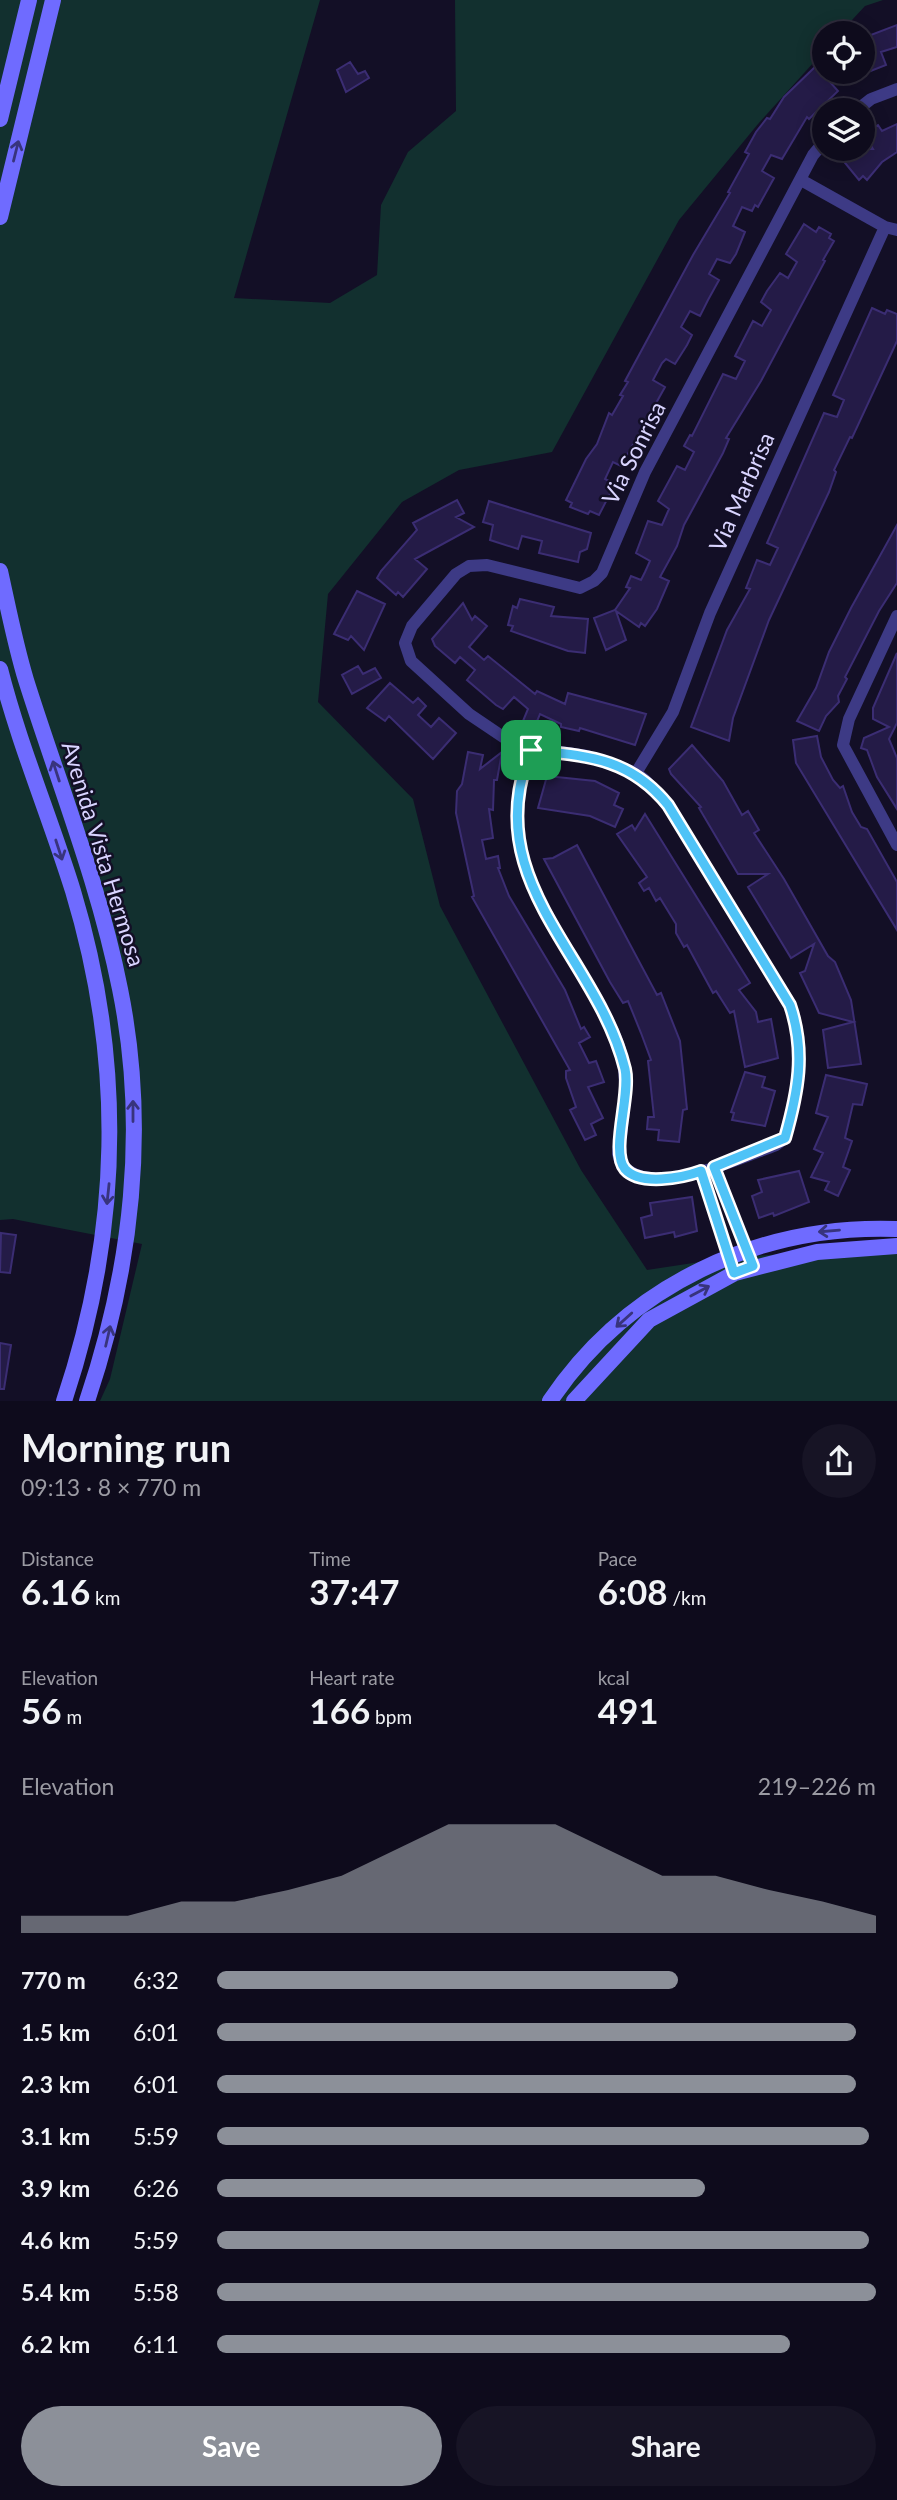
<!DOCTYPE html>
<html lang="en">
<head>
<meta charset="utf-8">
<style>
	body { margin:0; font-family:Lato,sans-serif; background:#171425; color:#f1f3f6; height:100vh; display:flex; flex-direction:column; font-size:26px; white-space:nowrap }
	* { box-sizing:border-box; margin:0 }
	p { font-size:23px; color:#9b9ba3 }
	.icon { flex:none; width:38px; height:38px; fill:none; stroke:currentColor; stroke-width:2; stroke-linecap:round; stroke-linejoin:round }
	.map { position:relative; height:1401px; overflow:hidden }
	.sheet { display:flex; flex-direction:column; background:#0e0b1c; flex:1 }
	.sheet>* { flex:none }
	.buttons { position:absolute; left:812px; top:21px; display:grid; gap:14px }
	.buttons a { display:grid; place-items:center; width:63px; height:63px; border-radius:50%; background:#0e0b1c; box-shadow:0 4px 18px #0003,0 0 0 2px #2e2b3b; font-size:35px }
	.pin { position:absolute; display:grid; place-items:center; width:60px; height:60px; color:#fff; margin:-30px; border-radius:14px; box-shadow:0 4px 10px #0006 }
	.round { display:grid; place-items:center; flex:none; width:74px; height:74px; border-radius:37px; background:#171425 }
	.headline { display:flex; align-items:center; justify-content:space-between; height:119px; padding:0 21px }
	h1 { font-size:38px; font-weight:700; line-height:52px }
	.metrics { display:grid; grid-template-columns:repeat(3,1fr); gap:10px; height:119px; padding:7px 21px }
	.metrics div { display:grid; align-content:center }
	.metrics b { font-size:35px; font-weight:700 }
	.metrics small { font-size:19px; font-weight:400 }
	.metrics p { font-size:19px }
	.chart { height:196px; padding:14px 21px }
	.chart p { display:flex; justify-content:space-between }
	.chart svg { width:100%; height:126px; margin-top:7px; fill:#8c9099; opacity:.7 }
	.primary-button { display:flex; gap:14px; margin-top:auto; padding:14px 21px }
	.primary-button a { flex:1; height:80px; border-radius:42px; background:#8c9099; color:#fff; font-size:28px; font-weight:700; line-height:80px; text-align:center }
	.primary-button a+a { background:#171425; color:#f1f3f6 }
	ul { padding:0 21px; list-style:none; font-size:23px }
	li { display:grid; grid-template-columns:112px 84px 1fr; align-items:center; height:52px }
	li i { height:18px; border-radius:9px; background:#8c9099 }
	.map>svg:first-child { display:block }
	.green { fill:#12302f }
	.building { fill:#241b47; stroke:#3b2d73; stroke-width:2 }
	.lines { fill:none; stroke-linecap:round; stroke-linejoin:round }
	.street { stroke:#3d3a85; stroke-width:12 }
	.secondary { stroke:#6f6bff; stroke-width:16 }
	.oneway { stroke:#38347d }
	.route-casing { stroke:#fff; stroke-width:14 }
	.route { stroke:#4fc3f7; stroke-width:9 }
	.labels { text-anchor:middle; stroke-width:5; stroke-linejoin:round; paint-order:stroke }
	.street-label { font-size:23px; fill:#d9d4ff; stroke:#130f26 }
</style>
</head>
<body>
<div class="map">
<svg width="897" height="1401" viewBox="0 0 897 1401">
	<rect width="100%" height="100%" fill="#130f26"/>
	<path class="green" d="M0,0h320l-86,298 96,5 47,-28 4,-70 27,-53 48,-41 -1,-111h428l-18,6 -25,27h-16v18l-66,73 -79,96 -127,232 -93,18 -57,32 -74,92 -10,108 95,97 27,107 141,264 66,100 79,-12 151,-11 20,5v149h-797l10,-22 32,-135 -129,-25 -13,1z"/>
	<path class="building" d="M897,25v22l-16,5 5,13 -23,9v-36z
		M350,62l8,12 7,-3 4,7 -23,14 -9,-22z
		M816,66l4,4 4,-3v5l9,6 -4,3 9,10 -29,28 -2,-2 -25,42 -11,-4 -9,16 12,7 -16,29 -3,-2 -3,6 -10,-4 -9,19 12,6 -9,22 -6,9 -13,-4 -8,15 10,6 -11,20 -8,16 -10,-5 -9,16 11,8 -5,10 -12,19 -9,-5 -4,4 -9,17 12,7 -44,79 -8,-4 -8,17 10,5 -16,31 -9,-4 -2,3 -18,-7 2,-4 -6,-3 20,-41 11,-15 12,-31 3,2 11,-19 -3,-1 8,-13 -3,-1 68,-126 37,-62 -2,-1 21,-38 -4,-2 11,-20 11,-14 3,1 14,-22z
		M897,124v28l-15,10 -15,18 -4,-4 -4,4 -18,-22 8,-9h24l-9,-15 14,-9 4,6z
		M804,224l12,8 3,-5 12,7 -2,4 5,3 -11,19 2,1 -64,120 -35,57 3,1 -6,14 -39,72 -7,21 -17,31 9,4 -12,28 -12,17 -4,-3 -2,4 -23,-16 10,29 -20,10 -12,-32 21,-8 15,-22 -4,-1 5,-11 10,4 4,-8 5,-11 -14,-8 12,-32 14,4 7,-16 -11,-8 19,-35 8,4 9,-18 -10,-6 6,-11 2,1 31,-62 13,5 9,-18 -10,-5 18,-35 9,5 9,-16 -10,-8 6,-11 13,-18 8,5 9,-16 -11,-8z
		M872,308l13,6 2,-4 10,4v27l-45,97 -2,-1 -16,33 2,2 -7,20 -60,128 -36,98 -4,23 -38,-14 36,-97 23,-41 -4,-1 11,-28 13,5 8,-17 -11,-5 57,-130 13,4 7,-17 -11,-5z
		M457,500l7,13 -8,4 18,10 -59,32 12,10 -24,28 -5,-5 -2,3 -19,-17 4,-7 36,-41 -4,-7z
		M489,501l102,32 -4,16 -7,3 -2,10 -39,-9 3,-12 -20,-5 -4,13 -28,-9 3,-15 -10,-3z
		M897,525v58l-18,28 -34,66 2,2 -9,17 1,6 -13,14 -7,15 -22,-10 19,-33 13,-36 22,-44z
		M357,591l28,13 -21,46 -13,-14 -3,4 -14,-6z
		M520,599l34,8 -3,9 37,3 -3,34 -17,-2 -57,-20 2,-5 -5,-1 5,-19 4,2z
		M463,603l9,17 3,-4 12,10 -18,21 15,13 4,-4 47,38 2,-3 28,13 3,-11 78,21 -11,31 -55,-17 -1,3 -18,-4v-3l-21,-10 -5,12 -12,-5 5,-12 -14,-12 -11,12 -7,-4 -29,-25 8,-10 -15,-13 -5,6 -20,-17 -3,-7z
		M897,653v70l-8,16 8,19v51l-20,-32 -10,-27 -6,-2 3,-10 25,-11 -16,-8v-11z
		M358,666l5,8 12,-6 6,10 -29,16 -10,-19z
		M390,683l23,20 5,-5 8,8 -8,9 13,12 8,-9 17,15 -23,26 -44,-43 -4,5 -18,-13z
		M817,736l4,21 12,23 7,8 3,-2 9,26 9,15 6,2 30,53v48l-101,-167 -3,-23z
		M692,745l31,36 19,34 6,-4 11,19 -5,3 30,46 44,77 7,6 16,38 10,64 -33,4 -5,-38 30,-8 -34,-9 -19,-40 5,-2 9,-27 -23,14 -43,-71 20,-13h-30l-39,-66 2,-1 -30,-33 -2,-5z
		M468,752l15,3 -3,14 22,-17 -5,28h-3l-1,30 -4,-1 4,29 -11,2 4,19 12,-3 2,12h-2l11,28 56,94 16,39 3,-2 6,10 -11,6 10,20 7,-2 8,21 -16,5 15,31 -12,6 5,11 -11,5 -15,-30 6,-3 -10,-29v-7l4,-1 -98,-173 2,-1 -18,-83 1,-22 5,-7z
		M547,776l48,5 24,12 -5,12 9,4 -8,18 -25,-11 -52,-8z
		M645,814l105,169 -11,7 17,22 2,10 13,-3 7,39 -33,9 -11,-56 -4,2 -14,-22 -3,2 -26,-48 -3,2 -8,-14v-9l-16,-26 -4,3 -7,-13 -5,3 -5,-8 8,-6 -30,-43 15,-9 3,5z
		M577,845l80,150 4,-2 19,48 7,68 -4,1 -4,32 -21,-2 1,-10 -12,-1 1,-12h6l-6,-56 3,-1 -10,-27 -13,-32 -5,2 -13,-21 -66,-123 9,-1z
		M745,1072l20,5 -3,10 13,4 -10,35 -33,-6 2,-7 -3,-1z
		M826,1075l41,9 -5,21 -9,-1 -8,34 7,3 -9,26 7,3 -12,26 -13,-6 4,-8 -18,-5 12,-24 -9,-4 14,-32 -12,-4z
		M799,1171l10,31 -35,14 -1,-3 -14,5 -7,-22 10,-4 -4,-12z
		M692,1197l5,34 -22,6 -1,-5 -29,6 -4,-20 11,-3 -2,-12z
		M1,1233l15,2 -6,38 -10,-1z
		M0,1343l11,2 -7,44h-4z"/>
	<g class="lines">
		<path class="street" d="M857,110l14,-11 26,-10
			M801,180l84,47 12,3
			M897,616l-48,103 -6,26 54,100
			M531,750c-49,115 44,190 85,288 12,29 10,59 6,89 0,8 -4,19 -4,27 1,6 6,14 11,17 34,23 111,-13 147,-26l9,-7c13,-46 21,-86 5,-133l-122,-200 -23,-25 -9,-7 -49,-17 -72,-11 -46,-31 -58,-53 -6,-18 7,-17 44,-52 13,-8 18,-1 93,23 14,-7 8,-8 43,-101 168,-317 11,-13
			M636,773l37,-61 37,-99 175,-386
			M714,1167l39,99
			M701,1171l31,95"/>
		<path class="secondary" d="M0,119l29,-119
			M0,217l53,-217
			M0,571c8,36 15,73 26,109 32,102 73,203 94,309 28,138 12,279 -33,412
			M0,669c19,75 50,148 73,222 52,172 48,340 -9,510
			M550,1401c78,-116 209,-177 347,-172
			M574,1401l75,-81 86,-47 82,-21 80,-6"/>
	</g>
	<defs><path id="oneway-shaft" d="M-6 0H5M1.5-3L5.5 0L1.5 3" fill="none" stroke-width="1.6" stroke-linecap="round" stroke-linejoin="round" transform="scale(1.75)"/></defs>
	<g class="oneway">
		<use href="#oneway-shaft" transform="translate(16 151) rotate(-76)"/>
		<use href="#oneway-shaft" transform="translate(56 771) rotate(-108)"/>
		<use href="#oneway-shaft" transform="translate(59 850) rotate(72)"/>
		<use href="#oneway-shaft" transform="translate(133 1111) rotate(-90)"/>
		<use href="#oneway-shaft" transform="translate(108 1194) rotate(96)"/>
		<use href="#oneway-shaft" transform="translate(829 1231) rotate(175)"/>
		<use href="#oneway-shaft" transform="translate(700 1291) rotate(-28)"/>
		<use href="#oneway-shaft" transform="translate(624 1320) rotate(138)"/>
		<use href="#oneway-shaft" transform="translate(108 1336) rotate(-77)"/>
	</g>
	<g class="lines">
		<g class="route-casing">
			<path id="route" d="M531,750c57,6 99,8 137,55l122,200c16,47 8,87 -5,133l-71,29 39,99 -19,7 -33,-102c-19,7 -61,15 -76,-2 -15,-18 6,-74 0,-100 -28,-114 -148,-188 -94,-319z"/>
		</g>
		<use href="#route" class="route"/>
	</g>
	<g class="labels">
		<g class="street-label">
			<text transform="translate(634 453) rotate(-63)" y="8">Via Sonrisa</text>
			<text transform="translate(742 492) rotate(-66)" y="8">Via Marbrisa</text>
			<text transform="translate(103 854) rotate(73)" y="8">Avenida Vista Hermosa</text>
		</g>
	</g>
</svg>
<div class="buttons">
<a><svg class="icon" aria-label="locate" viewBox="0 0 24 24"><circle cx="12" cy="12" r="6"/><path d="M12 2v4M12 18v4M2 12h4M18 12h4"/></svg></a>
<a><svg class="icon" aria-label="layers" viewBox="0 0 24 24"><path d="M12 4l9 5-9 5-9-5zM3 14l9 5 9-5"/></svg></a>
</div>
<div class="pin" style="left:531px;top:750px;background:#1e9e55"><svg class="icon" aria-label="arrive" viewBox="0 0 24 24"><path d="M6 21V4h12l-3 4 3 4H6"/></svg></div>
</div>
<section class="sheet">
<div class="headline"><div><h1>Morning run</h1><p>09:13 · 8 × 770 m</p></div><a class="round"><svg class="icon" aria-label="share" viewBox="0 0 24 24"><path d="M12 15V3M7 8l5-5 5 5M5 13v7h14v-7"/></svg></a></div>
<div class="metrics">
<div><p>Distance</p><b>6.16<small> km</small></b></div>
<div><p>Time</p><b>37:47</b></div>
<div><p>Pace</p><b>6:08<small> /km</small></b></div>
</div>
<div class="metrics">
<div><p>Elevation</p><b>56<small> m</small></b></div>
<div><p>Heart rate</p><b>166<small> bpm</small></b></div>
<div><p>kcal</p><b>491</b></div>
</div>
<div class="chart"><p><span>Elevation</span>219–226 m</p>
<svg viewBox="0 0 160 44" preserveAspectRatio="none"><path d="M0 44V38L10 38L20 38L30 33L40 33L50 29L60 24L70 15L80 6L90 6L100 6L110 15L120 24L130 24L140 29L150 33L160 38V44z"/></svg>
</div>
<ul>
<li><b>770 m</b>6:32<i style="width:70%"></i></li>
<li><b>1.5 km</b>6:01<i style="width:97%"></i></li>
<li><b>2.3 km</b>6:01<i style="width:97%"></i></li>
<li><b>3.1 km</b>5:59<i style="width:99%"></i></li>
<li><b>3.9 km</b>6:26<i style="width:74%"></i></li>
<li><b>4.6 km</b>5:59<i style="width:99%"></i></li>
<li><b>5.4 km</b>5:58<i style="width:100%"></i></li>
<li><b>6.2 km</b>6:11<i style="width:87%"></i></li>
</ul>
<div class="primary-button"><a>Save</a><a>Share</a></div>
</section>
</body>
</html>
